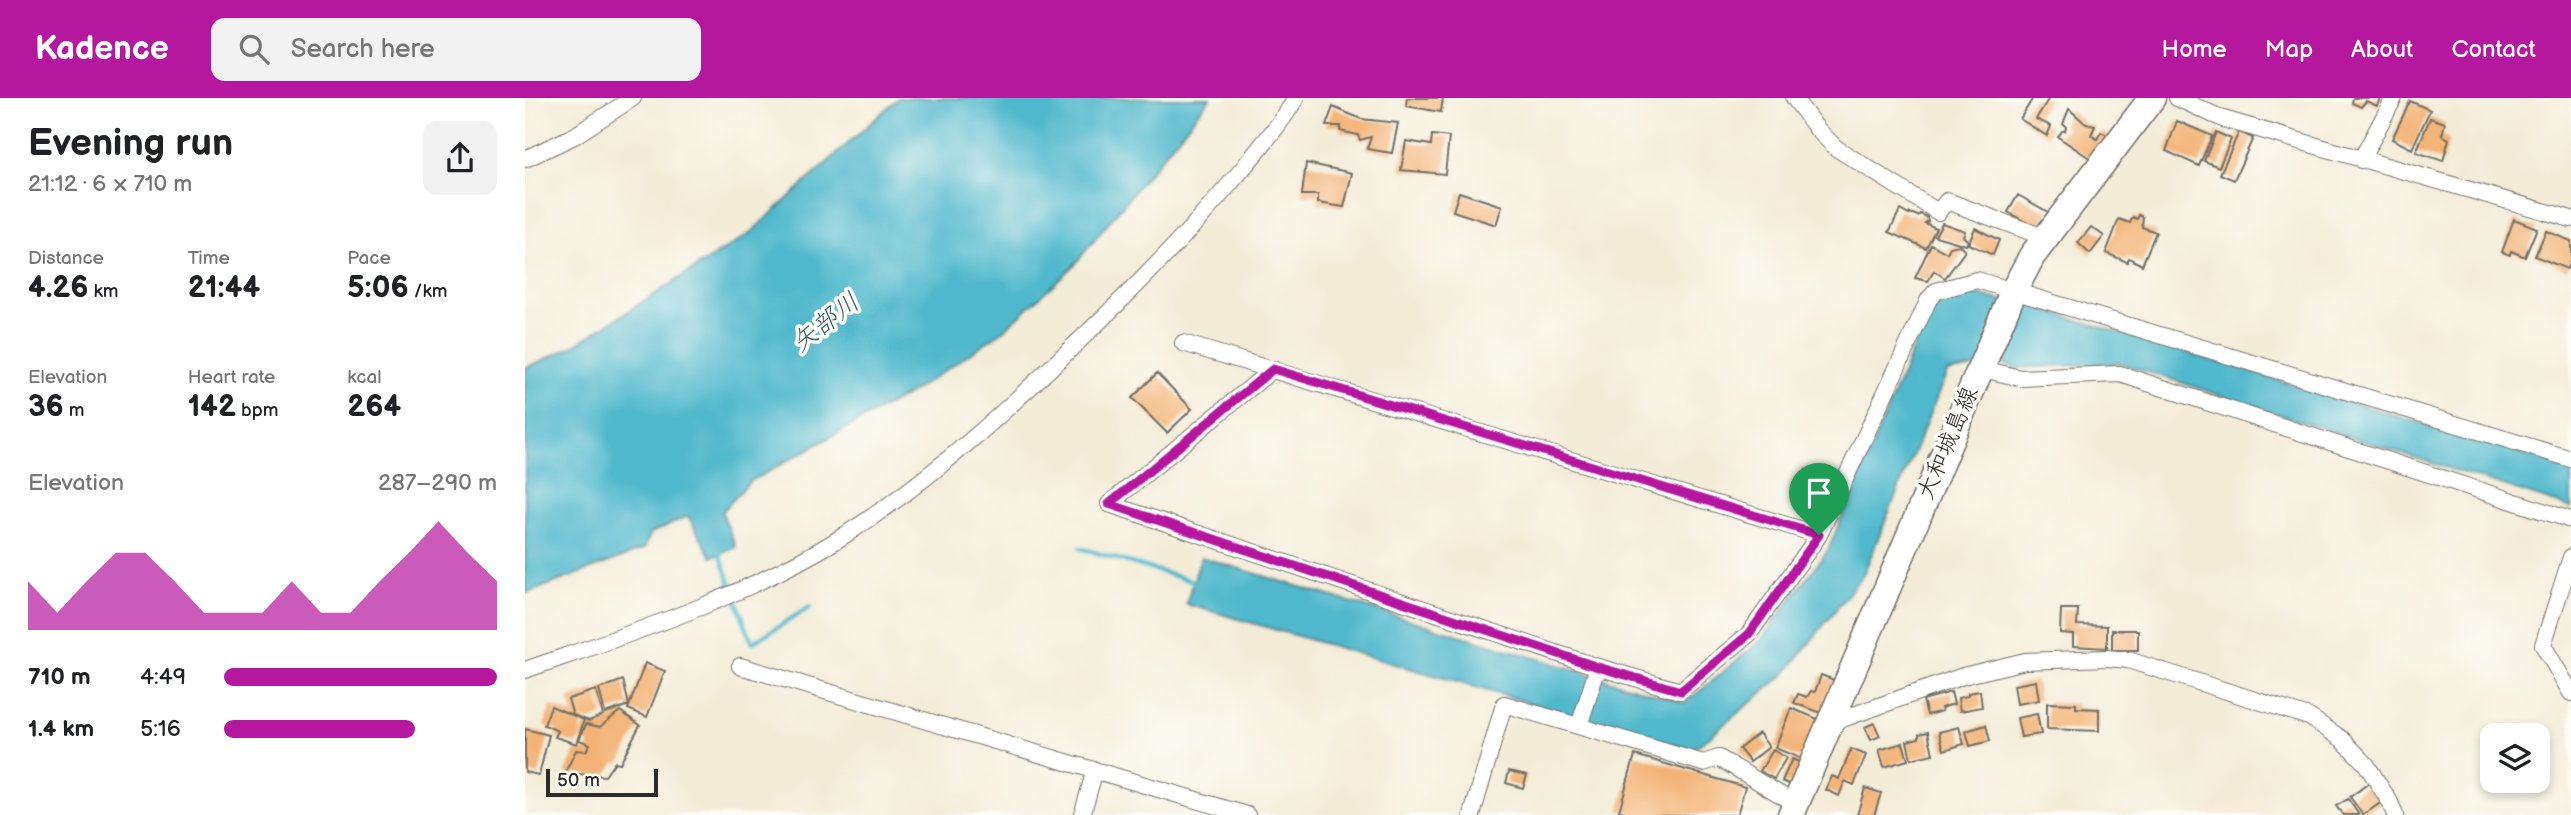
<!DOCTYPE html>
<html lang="en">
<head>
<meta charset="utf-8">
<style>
	body { margin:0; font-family:"Balsamiq Sans","Klee One",sans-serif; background:#f2f2f2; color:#202124; height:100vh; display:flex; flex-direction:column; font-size:26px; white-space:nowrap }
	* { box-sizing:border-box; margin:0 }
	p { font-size:23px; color:#757577 }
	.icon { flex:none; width:38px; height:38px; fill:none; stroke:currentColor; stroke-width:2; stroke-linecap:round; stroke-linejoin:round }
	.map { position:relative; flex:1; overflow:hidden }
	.sheet { display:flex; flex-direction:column; background:#fff; width:525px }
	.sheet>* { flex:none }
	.controls { position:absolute; left:1955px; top:625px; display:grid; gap:14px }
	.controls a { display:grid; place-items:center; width:70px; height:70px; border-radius:14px; background:#fff; box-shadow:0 4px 10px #0003; font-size:35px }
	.scale { position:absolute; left:21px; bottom:18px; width:112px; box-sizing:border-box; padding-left:7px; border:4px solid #2b2b2b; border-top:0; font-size:19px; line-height:24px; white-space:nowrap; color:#2b2b2b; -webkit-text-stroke:5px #fdfcf7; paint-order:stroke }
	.pin { position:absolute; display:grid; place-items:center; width:60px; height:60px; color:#fff; margin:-72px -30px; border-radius:50% 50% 50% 0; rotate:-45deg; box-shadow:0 0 7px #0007 }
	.pin .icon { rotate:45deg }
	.round { display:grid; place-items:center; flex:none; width:74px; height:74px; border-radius:14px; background:#f2f2f2 }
	.headline { display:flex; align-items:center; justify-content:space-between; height:119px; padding:0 28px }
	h1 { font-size:38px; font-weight:700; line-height:52px }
	.metrics { display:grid; grid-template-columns:repeat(3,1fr); gap:10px; height:119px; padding:7px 28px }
	.metrics div { display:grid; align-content:center }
	.metrics b { font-size:30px; font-weight:700 }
	.metrics small { font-size:19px; font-weight:400 }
	.metrics p { font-size:19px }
	.chart { height:196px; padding:14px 28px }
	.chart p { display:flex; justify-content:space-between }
	.chart svg { width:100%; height:126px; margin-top:7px; fill:#b5179e; opacity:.7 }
	ul { padding:0 28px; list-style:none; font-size:23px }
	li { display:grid; grid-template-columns:112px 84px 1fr; align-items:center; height:52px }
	li i { height:18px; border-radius:9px; background:#b5179e }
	header { display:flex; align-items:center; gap:42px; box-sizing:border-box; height:98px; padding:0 35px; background:#b5179e; color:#fff }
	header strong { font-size:33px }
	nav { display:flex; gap:38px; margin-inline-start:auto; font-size:24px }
	.search { width:490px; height:63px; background:#f2f2f2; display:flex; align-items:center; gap:18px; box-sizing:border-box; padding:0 24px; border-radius:14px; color:#757577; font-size:26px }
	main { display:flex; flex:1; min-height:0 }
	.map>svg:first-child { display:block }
	.water { fill:#4fb8cc; stroke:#3d727c; stroke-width:2 }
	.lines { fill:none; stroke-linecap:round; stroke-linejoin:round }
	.stream { stroke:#4fb8cc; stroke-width:4.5 }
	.building { fill:#f3b376 }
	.minor-casing { stroke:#716f67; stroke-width:18 }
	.primary-casing { stroke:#716f67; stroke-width:29 }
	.minor { stroke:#fff; stroke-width:16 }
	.primary { stroke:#fff; stroke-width:26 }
	.route-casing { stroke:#fff; stroke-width:14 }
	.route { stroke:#b5179e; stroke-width:9 }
	.labels { text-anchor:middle; stroke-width:7; stroke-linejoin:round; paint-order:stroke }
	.street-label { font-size:24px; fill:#2b2b2b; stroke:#fdfcf7 }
	.water-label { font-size:26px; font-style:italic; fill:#385c63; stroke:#fdfcf7 }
</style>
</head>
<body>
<header>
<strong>Kadence</strong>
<div class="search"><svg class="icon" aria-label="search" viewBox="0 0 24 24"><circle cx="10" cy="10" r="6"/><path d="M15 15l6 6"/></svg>Search here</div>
<nav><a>Home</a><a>Map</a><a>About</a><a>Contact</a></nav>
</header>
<main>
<section class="sheet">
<div class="headline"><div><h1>Evening run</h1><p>21:12 · 6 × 710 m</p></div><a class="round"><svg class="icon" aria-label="share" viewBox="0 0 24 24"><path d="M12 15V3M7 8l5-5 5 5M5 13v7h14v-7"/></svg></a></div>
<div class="metrics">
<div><p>Distance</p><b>4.26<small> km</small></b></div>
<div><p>Time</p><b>21:44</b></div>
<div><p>Pace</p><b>5:06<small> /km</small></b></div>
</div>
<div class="metrics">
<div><p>Elevation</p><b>36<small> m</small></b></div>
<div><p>Heart rate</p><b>142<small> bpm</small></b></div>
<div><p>kcal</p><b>264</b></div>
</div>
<div class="chart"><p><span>Elevation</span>287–290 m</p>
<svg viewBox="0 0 160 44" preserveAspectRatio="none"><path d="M0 44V27L10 38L20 27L30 17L40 17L50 27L60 38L70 38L80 38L90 27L100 38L110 38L120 27L130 17L140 6L150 17L160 27V44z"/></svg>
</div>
<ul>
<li><b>710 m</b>4:49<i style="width:100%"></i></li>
<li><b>1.4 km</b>5:16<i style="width:70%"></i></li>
</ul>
</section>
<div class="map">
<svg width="2046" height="717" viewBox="0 0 2046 717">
	<rect width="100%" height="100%" fill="#fdfcf7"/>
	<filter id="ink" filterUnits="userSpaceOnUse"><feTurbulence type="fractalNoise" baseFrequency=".0143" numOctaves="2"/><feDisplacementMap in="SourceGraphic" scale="14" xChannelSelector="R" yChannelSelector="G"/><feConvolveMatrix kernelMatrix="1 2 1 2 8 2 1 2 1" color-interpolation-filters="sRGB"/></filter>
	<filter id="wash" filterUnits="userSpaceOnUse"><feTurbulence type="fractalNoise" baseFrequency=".00686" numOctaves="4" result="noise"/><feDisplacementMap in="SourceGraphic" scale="28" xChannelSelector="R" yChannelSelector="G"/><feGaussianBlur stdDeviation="1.57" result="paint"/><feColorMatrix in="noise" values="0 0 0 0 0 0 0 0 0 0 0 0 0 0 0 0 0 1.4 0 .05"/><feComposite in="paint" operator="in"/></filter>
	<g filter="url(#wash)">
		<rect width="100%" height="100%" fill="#f3ecd7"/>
		<path class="water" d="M373,0h312l-135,166 -72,67 -89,60 -165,91 -27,30 14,35 -24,10 -24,-41 -37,17 -7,16 -119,45v-226l45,-20 179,-114z
			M1440,195l67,13 539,162v40l-451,-145 -102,5 -19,-5 -52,9 -84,203 -78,99 -92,76 -507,-146 15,-47 484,146 74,-61 69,-92 97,-230 18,-20z"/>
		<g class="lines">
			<path class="stream" d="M555,450l119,35
				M194,452l13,38
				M210,498l17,47 58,-36"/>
		</g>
		<g id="blocks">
			<path class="building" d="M882,0h36l-2,14 -35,-6z
				M1508,0h16l-13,21 15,7 -4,10 -27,-17z
				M1828,0h27l-3,8 -11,-5 -5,6 -9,-4z
				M1885,3l20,9 -18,39 -20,-10z
				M808,9l28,12 37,4 -6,30 -25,-4 4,-12 -11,3 -2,-5 -18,-4 1,-5h-15z
				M1544,11l17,15 9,2 -4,9 6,4 4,-7 14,7 -18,24 -39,-26 4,-6h3l1,-4 -3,-3z
				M1905,20l15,5 -3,12 7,4 -6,22 -27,-9z
				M1652,23l35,15 -13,30 -33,-15z
				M1691,34l15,7 -12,28 -15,-6z
				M1714,34l14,6 -19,42 -14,-6z
				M907,37l17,2 -4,37 -44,-4 5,-29 25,4z
				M781,65l46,10 -8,34 -26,-4v-8h-16z
				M934,94l43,14 -6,19 -43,-14z
				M1493,97l30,17 -10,17 -30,-17z
				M1375,112l9,5 1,-2 8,3 2,-2 7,3 1,4 -3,2 11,5 -10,20 -37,-16z
				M1614,117l4,2 -1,10 14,5 -14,33 -13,-7 -2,4 -21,-9 13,-34 11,4 3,-6 4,2z
				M1989,121l23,9 -12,29 -14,-6 -1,4 -8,-3z
				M1417,125l23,8 -2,5 5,5 -2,4 -31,-9z
				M1566,129l13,9 -14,18 -12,-11z
				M1450,130l24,12 -6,15 -25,-11z
				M2021,133l25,10v18l-4,10 -32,-13z
				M1406,146l16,9 3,-6 9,-2 6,6 -20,27 -11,-7 -6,10 -13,-3z
				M632,275l35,36 -25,24 -35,-35z
				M1536,511h17l-1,16 30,1v22l-34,-2v-12l-13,-1z
				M1587,532h26v20h-26z
				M120,565l20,8 -18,46 -19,-8z
				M1296,577l21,8 -12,33 -36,-13 4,-9 9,3 4,-6 4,1z
				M98,582l6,25 -24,8 -6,-24z
				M1511,583l3,19 -22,4 -3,-19z
				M71,592l7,25 -14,6 -16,-6 -5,-16z
				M1455,593l2,16 -22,4 -2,-13 10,-2v-3z
				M1426,594l3,12 -13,4 1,3 -15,4 -4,-15z
				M1522,605l29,1v4l23,1v22l-52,-2z
				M26,608l33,14 -7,24 -22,-7 3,-6 -14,-6z
				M1266,610l34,14 -16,40 -34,-14z
				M95,613l20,14 -20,38 -5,-1 -10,14 -40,-3 11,-23 10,1 4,-7 -11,-4 7,-16 14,3z
				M1512,616l4,20 -20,3 -4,-19z
				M1349,625l6,13 -9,4 -6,-13z
				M1461,627l4,16 -20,5 -4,-15z
				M1434,629l5,17 -20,6 -5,-18z
				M0,631l24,6 -10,40 -14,-3z
				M1403,634l5,22 -22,5 -4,-18 12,-3v-4z
				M1234,635l10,14 -19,15 -11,-13z
				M1378,645l5,17 -24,7 -5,-17z
				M1326,651l15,6 -12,30 -9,-4 -6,15 -13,-6 6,-14 7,3z
				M1248,652l13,8 -12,21 -14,-8z
				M1110,657l110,32 -8,28h-102l-16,-4z
				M1267,661l16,7 -10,22 -16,-7z
				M984,673l18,4 -4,13 -17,-5z
				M1844,685l14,18 -20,14 -13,-18z
				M1340,690l16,5 -7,22h-17z
				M1823,701l11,16h-16l-7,-9z"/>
		</g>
	</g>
	<g filter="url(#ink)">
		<use href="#blocks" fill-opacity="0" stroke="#716f67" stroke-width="2"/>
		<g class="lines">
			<g class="minor-casing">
				<path id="minor" d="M1269,0l23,31 19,19 102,64 9,-11 99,37
					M1652,0l46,21 348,100
					M0,61l49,-23 59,-38
					M1836,62l33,-62
					M658,245l636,192
					M1454,270l41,10 100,-4 451,146
					M748,271l-164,135 489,163 82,24 69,-57 70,-99 110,-236 7,-8 41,-11 594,179
					M2046,459l-28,88 28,48
					M215,568l507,149
					M0,572c107,-37 215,-71 312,-130 101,-63 186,-145 271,-227 45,-43 87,-88 127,-135 21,-26 44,-51 61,-80
					M1306,625l132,-47 62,-15 82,-3 21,2 181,57 33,22 24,25 24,38 5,13
					M1054,628l19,-59
					M557,717l13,-45
					M947,717l32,-111 199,59 16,-5 77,46"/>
			</g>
			<g class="primary-casing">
				<path id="primary" d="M1266,717l222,-523 19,-36 120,-158"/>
			</g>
			<use href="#minor" class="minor"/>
			<use href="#primary" class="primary"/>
		</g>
	</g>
	<g class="lines" filter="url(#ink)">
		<g class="route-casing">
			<path id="route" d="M748,271l546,166 -70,99 -68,57 -83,-24 -489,-163z"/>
		</g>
		<use href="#route" class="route"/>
	</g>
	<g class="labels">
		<g class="street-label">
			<text transform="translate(1422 345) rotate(-67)" y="8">大和城島線</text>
		</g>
		<g class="water-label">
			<text transform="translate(300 224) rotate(-38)" y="9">矢部川</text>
		</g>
	</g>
</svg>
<div class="controls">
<a><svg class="icon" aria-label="layers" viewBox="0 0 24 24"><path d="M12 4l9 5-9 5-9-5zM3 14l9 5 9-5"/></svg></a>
</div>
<div class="scale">50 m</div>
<div class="pin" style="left:1294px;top:437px;background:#1e9e55"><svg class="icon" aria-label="arrive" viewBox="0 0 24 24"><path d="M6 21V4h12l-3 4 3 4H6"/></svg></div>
</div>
</main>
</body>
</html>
